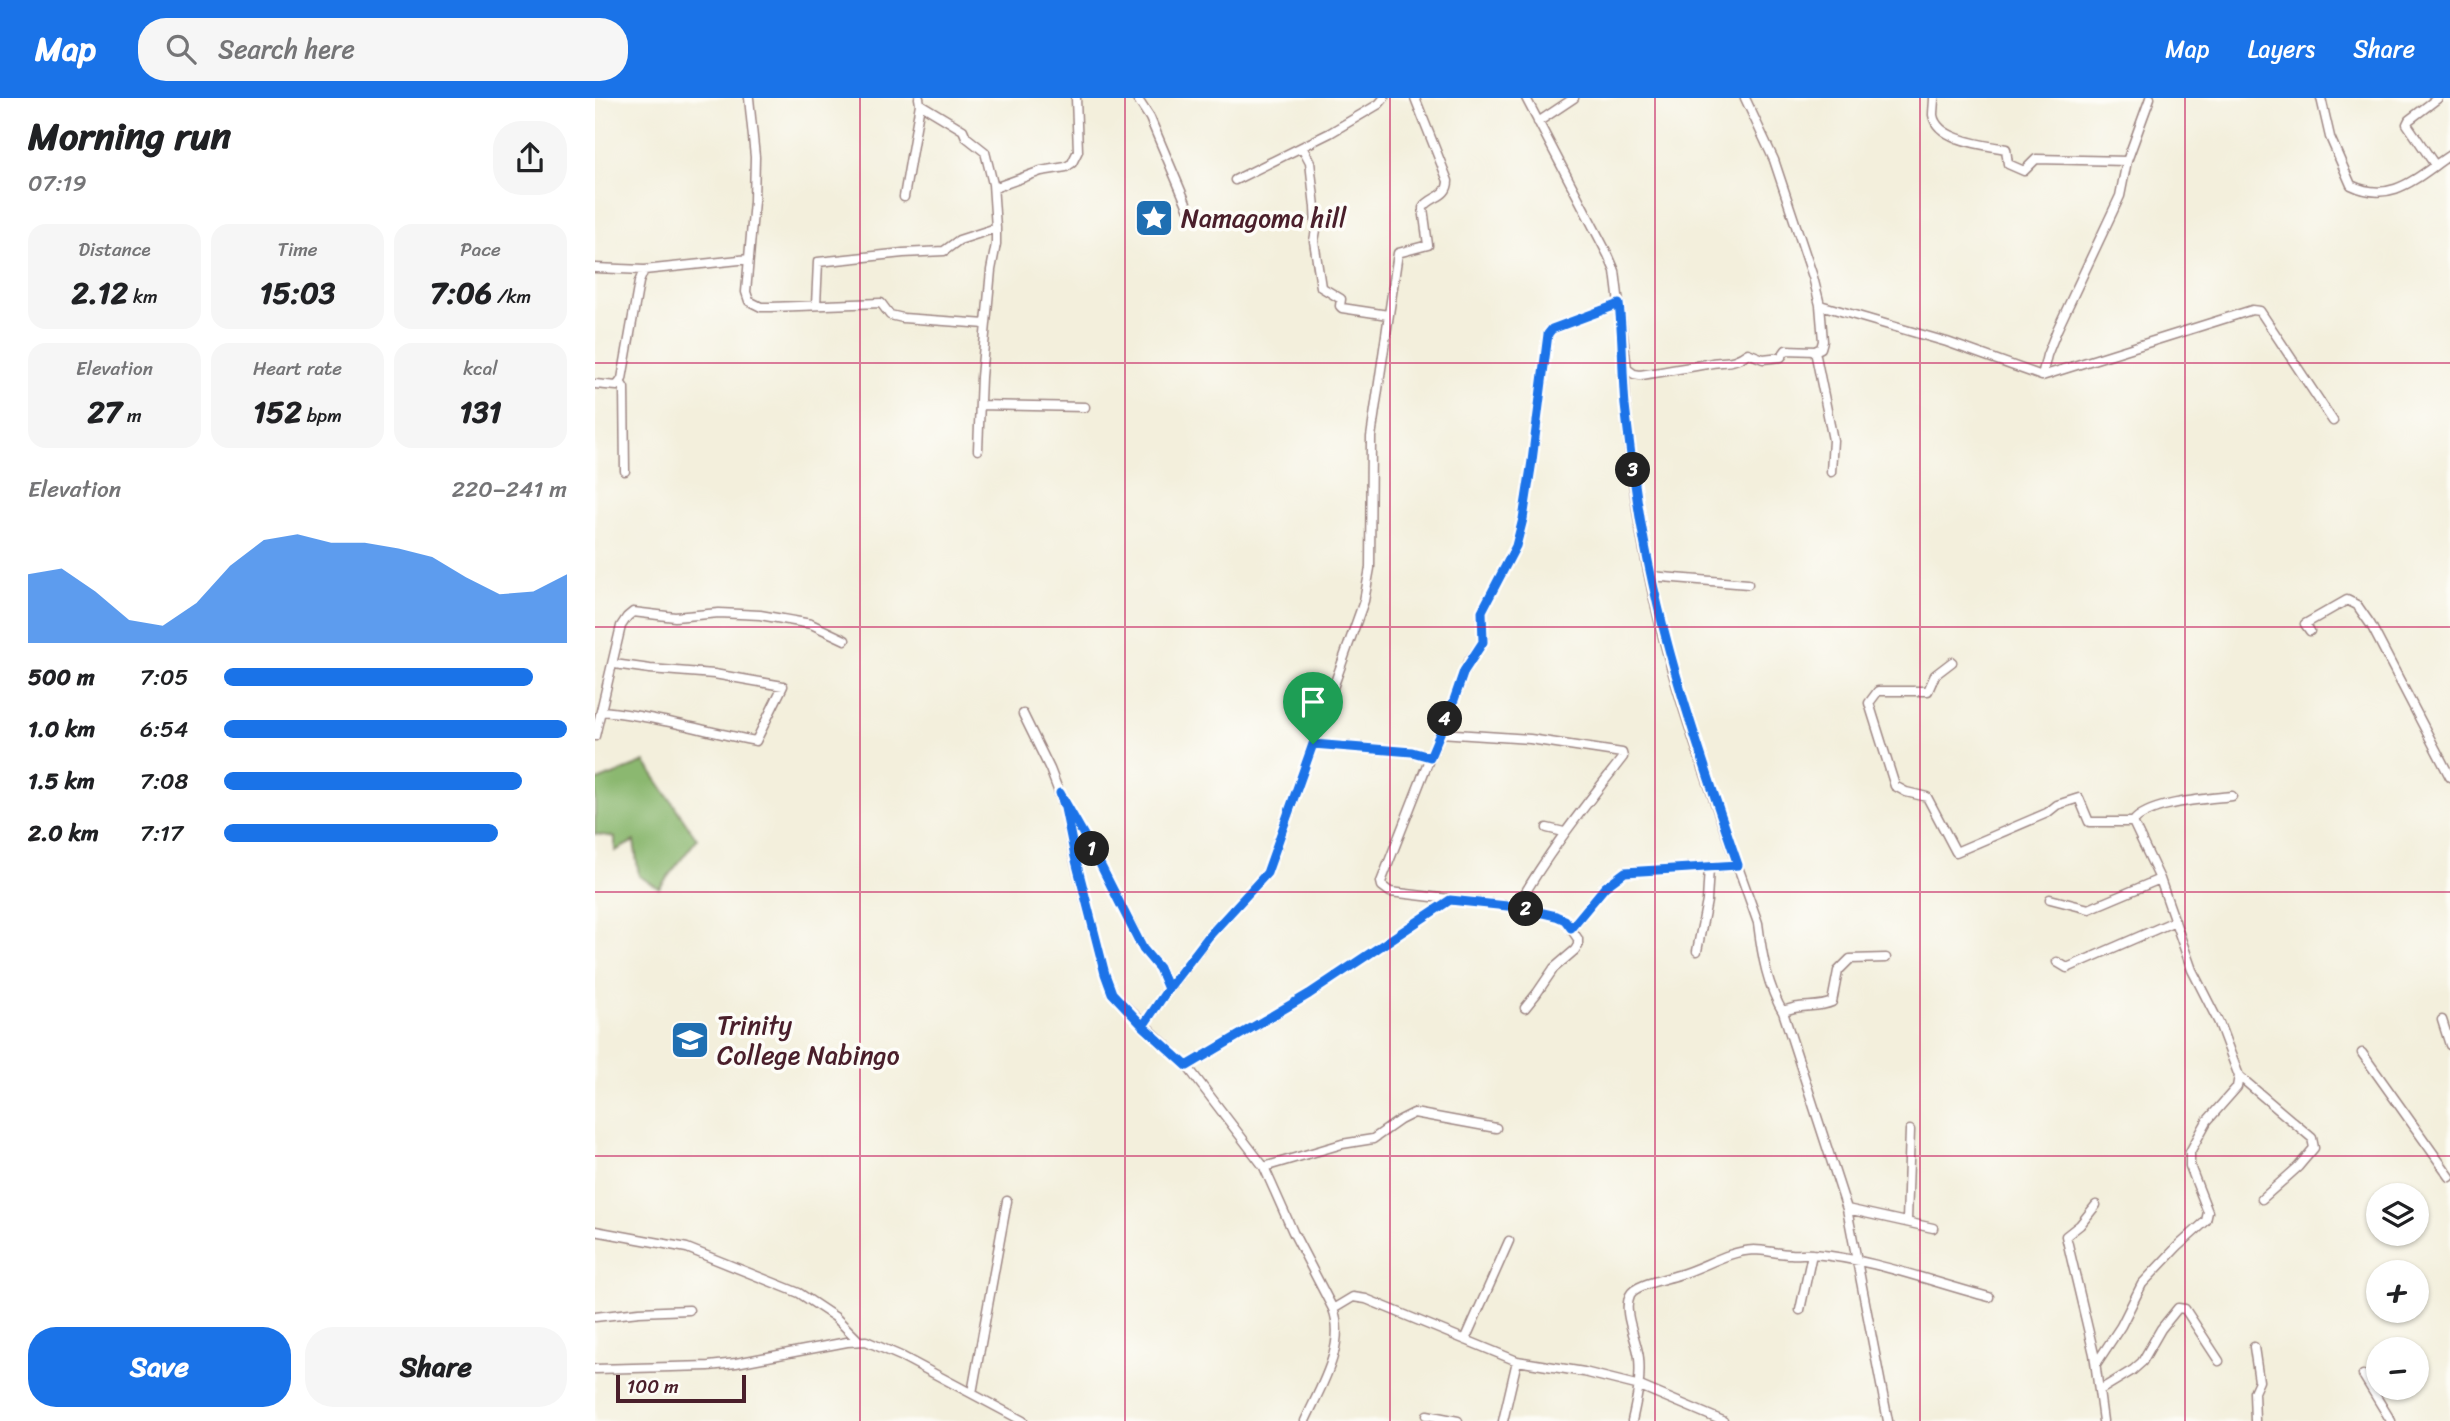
<!DOCTYPE html>
<html lang="en">
<head>
<meta charset="utf-8">
<style>
	body { margin:0; font-family:Sriracha,sans-serif; background:#f6f6f6; color:#202124; height:100vh; display:flex; flex-direction:column; font-size:26px; white-space:nowrap }
	* { box-sizing:border-box; margin:0 }
	p { font-size:23px; color:#757577 }
	.icon { flex:none; width:38px; height:38px; fill:none; stroke:currentColor; stroke-width:2; stroke-linecap:round; stroke-linejoin:round }
	.map { position:relative; flex:1; overflow:hidden }
	.panel { display:flex; flex-direction:column; background:#fff; width:595px }
	.panel>* { flex:none }
	.controls { position:absolute; left:1771px; top:1085px; display:grid; gap:14px }
	.controls a { display:grid; place-items:center; width:63px; height:63px; border-radius:50%; background:#fff; box-shadow:0 2px 5px #0004; font-size:35px }
	.scale { position:absolute; left:21px; bottom:18px; width:130px; box-sizing:border-box; padding-left:7px; border:4px solid #4a1f2b; border-top:0; font-size:19px; line-height:24px; white-space:nowrap; color:#4a1f2b; -webkit-text-stroke:5px #fdfcf7; paint-order:stroke }
	.pin { position:absolute; display:grid; place-items:center; width:60px; height:60px; color:#fff; margin:-72px -30px; border-radius:50% 50% 50% 0; rotate:-45deg; box-shadow:0 0 7px #0007 }
	.pin .icon { rotate:45deg }
	.km { position:absolute; width:35px; height:35px; margin:-18px; border-radius:50%; background:#222; color:#fff; font-size:19px; line-height:35px; text-align:center }
	.round { display:grid; place-items:center; flex:none; width:74px; height:74px; border-radius:28px; background:#f6f6f6 }
	.summary { display:flex; align-items:center; justify-content:space-between; height:119px; padding:0 28px }
	h1 { font-size:38px; font-weight:700; line-height:52px }
	.figures { display:grid; grid-template-columns:repeat(3,1fr); gap:10px; height:119px; padding:7px 28px }
	.figures div { display:grid; align-content:center; border-radius:18px; background:#f6f6f6; text-align:center }
	.figures b { font-size:30px; font-weight:700 }
	.figures small { font-size:19px; font-weight:400 }
	.figures p { font-size:19px }
	.chart { height:196px; padding:14px 28px }
	.chart p { display:flex; justify-content:space-between }
	.chart svg { width:100%; height:126px; margin-top:7px; fill:#1a73e8; opacity:.7 }
	.primary-button { display:flex; gap:14px; margin-top:auto; padding:14px 28px }
	.primary-button a { flex:1; height:80px; border-radius:28px; background:#1a73e8; color:#fff; font-size:28px; font-weight:700; line-height:80px; text-align:center }
	.primary-button a+a { background:#f6f6f6; color:#202124 }
	ul { padding:0 28px; list-style:none; font-size:23px }
	li { display:grid; grid-template-columns:112px 84px 1fr; align-items:center; height:52px }
	li i { height:18px; border-radius:9px; background:#1a73e8 }
	header { display:flex; align-items:center; gap:42px; box-sizing:border-box; height:98px; padding:0 35px; background:#1a73e8; color:#fff }
	header strong { font-size:33px }
	nav { display:flex; gap:38px; margin-inline-start:auto; font-size:24px }
	.search { width:490px; height:63px; background:#f6f6f6; display:flex; align-items:center; gap:18px; box-sizing:border-box; padding:0 24px; border-radius:28px; color:#757577; font-size:26px }
	main { display:flex; flex:1; min-height:0 }
	.map>svg:first-child { display:block }
	.forest { fill:#8bb870; stroke:#6a6c4e; stroke-width:2 }
	.lines { fill:none; stroke-linecap:round; stroke-linejoin:round }
	.minor-casing { stroke:#9e8784; stroke-width:11 }
	.minor { stroke:#fff; stroke-width:8 }
	.route-casing { stroke:#fff; stroke-width:14 }
	.route { stroke:#1a73e8; stroke-width:9 }
	.grid { fill:none; stroke:#c2185b; stroke-width:2; stroke-opacity:0.55 }
	.labels { text-anchor:middle; stroke-width:7; stroke-linejoin:round; paint-order:stroke }
	.poi-label { font-size:26px; fill:#4a1f2b; stroke:#fdfcf7; text-anchor:start }
</style>
</head>
<body>
<header>
<strong>Map</strong>
<div class="search"><svg class="icon" aria-label="search" viewBox="0 0 24 24"><circle cx="10" cy="10" r="6"/><path d="M15 15l6 6"/></svg>Search here</div>
<nav><a>Map</a><a>Layers</a><a>Share</a></nav>
</header>
<main>
<section class="panel">
<div class="summary"><div><h1>Morning run</h1><p>07:19</p></div><a class="round"><svg class="icon" aria-label="share" viewBox="0 0 24 24"><path d="M12 15V3M7 8l5-5 5 5M5 13v7h14v-7"/></svg></a></div>
<div class="figures">
<div><p>Distance</p><b>2.12<small> km</small></b></div>
<div><p>Time</p><b>15:03</b></div>
<div><p>Pace</p><b>7:06<small> /km</small></b></div>
</div>
<div class="figures">
<div><p>Elevation</p><b>27<small> m</small></b></div>
<div><p>Heart rate</p><b>152<small> bpm</small></b></div>
<div><p>kcal</p><b>131</b></div>
</div>
<div class="chart"><p><span>Elevation</span>220–241 m</p>
<svg viewBox="0 0 160 44" preserveAspectRatio="none"><path d="M0 44V20L10 18L20 26L30 36L40 38L50 30L60 17L70 8L80 6L90 9L100 9L110 11L120 14L130 21L140 27L150 26L160 20V44z"/></svg>
</div>
<ul>
<li><b>500 m</b>7:05<i style="width:90%"></i></li>
<li><b>1.0 km</b>6:54<i style="width:100%"></i></li>
<li><b>1.5 km</b>7:08<i style="width:87%"></i></li>
<li><b>2.0 km</b>7:17<i style="width:80%"></i></li>
</ul>
<div class="primary-button"><a>Save</a><a>Share</a></div>
</section>
<div class="map">
<svg width="1855" height="1323" viewBox="0 0 1855 1323">
	<rect width="100%" height="100%" fill="#fdfcf7"/>
	<filter id="ink" filterUnits="userSpaceOnUse"><feTurbulence type="fractalNoise" baseFrequency=".0143" numOctaves="2"/><feDisplacementMap in="SourceGraphic" scale="14" xChannelSelector="R" yChannelSelector="G"/><feConvolveMatrix kernelMatrix="1 2 1 2 8 2 1 2 1" color-interpolation-filters="sRGB"/></filter>
	<filter id="wash" filterUnits="userSpaceOnUse"><feTurbulence type="fractalNoise" baseFrequency=".00686" numOctaves="4" result="noise"/><feDisplacementMap in="SourceGraphic" scale="28" xChannelSelector="R" yChannelSelector="G"/><feGaussianBlur stdDeviation="1.57" result="paint"/><feColorMatrix in="noise" values="0 0 0 0 0 0 0 0 0 0 0 0 0 0 0 0 0 1.4 0 .05"/><feComposite in="paint" operator="in"/></filter>
	<g filter="url(#wash)">
		<rect width="100%" height="100%" fill="#f3efdc"/>
		<path class="forest" d="M50,664l52,77 -38,49 -20,-12 -5,-35 -19,10v-14l-20,-3v-52z"/>
	</g>
	<g filter="url(#ink)">
		<g class="lines">
			<g class="minor-casing">
				<path id="minor" d="M154,0l6,59 -1,44 -8,91 3,9 12,6h10l110,-4 9,12 13,3 83,6
					M324,0l1,6 43,26 3,7 19,15 8,32 3,44v16l-5,26 -10,107 -3,73
					M542,0l13,20 39,92
					M931,0l82,157 7,16 12,98 7,5 6,1c23,-3 44,-7 67,-11 18,-4 25,1 41,-11l15,6 18,-2 5,-7 29,1 6,-3 2,-7 -3,-36 -7,-28 -39,-117 -29,-62
					M1339,0c0,5 -1,12 -1,17 4,26 53,30 73,34l2,15 16,7 12,-12 91,2
					M1726,0l9,39 21,48c41,20 67,-9 99,-30
					M943,24l36,-24
					M707,49l8,15 5,45 1,23 -2,11 7,46 20,12 -1,7 2,2 46,7
					M1840,67l-28,-41 2,-4 29,-22
					M640,82l95,-47 49,-29 5,-6
					M399,90l47,-17 25,-4 6,-4 6,-12 -2,-53
					M309,99l16,-93
					M0,170l49,2
					M221,207l2,-43 85,-9 41,-2 15,-11 37,-12
					M1225,207l127,37 95,34 210,-66 8,1 73,110
					M1220,253l18,89 -2,32
					M1029,267c2,88 16,178 37,264 25,100 63,197 97,294 4,32 9,63 26,91
					M1447,278l5,-21 10,-25 63,-134 7,-35 23,-63
					M25,284l4,6 1,83
					M0,286l22,2 5,-7 17,-97 5,-12 105,-11
					M385,307l105,2
					M1055,478l98,8
					M1715,533l-5,-7 42,-24 10,5 14,20 79,152
					M1357,564l-17,13 -7,16h-50l-9,12 26,83 11,6 21,5 29,55 91,-39 10,-8 22,-7 10,24h44
					M7,613c52,5 102,20 154,30l27,-55 -69,-12 -64,-5 -36,-5
					M428,616l27,55 15,39 9,49 31,117 7,19 75,73 77,101 29,65 40,77c14,36 -13,79 -28,112
					M845,635l90,6 92,14 1,4c-38,49 -76,96 -106,150
					M0,638l26,-110 6,-9 6,-5 42,5 44,-4 41,2 51,9 34,16
					M718,646l99,8 18,5
					M474,713l29,49 45,89 16,19 9,21
					M952,730l17,4
					M1455,801l39,10 71,-30
					M976,830l34,-42 20,-14 113,-7
					M1102,853l10,-50 2,-34
					M1462,864l10,6 108,-47
					M930,910l12,-15 17,-25 21,-18 3,-5v-6l-13,-19 -9,-4 -39,-9 -127,-15 -8,-6 -1,-4 67,-171 6,-11 13,-36 16,-22 -1,-31 34,-65 7,-27 9,-58 16,-127 4,-5 67,-25
					M1847,922l8,25
					M548,928l25,-37 41,-53 58,-63 97,-272 6,-33 1,-131 27,-184 30,-8 -5,-37c7,-12 25,-10 25,-27l-33,-83
					M1767,955l88,124
					M592,968l122,-72 141,-94
					M1644,978l73,62 2,10 -16,19 -36,32
					M669,1069l78,-23 31,-5 27,-19 14,-7 82,15
					M1501,1107l-16,20 -14,11 28,118 9,67
					M1252,1111l-64,-197c14,-9 34,-3 49,-10l6,-31 12,-12 36,-1
					M1312,1123l3,-91
					M0,1133l92,17 112,45 36,24 23,23
					M738,1211l20,-12 13,2 151,62 67,11 56,14 83,35
					M1205,1212l12,-56
					M0,1219l44,-5 50,-2
					M870,1242l44,-99
					M1659,1249l5,34 -5,11 1,29
					M1501,1266l25,-38 21,-42 35,-37 29,-26 2,-9 -18,-46v-14l17,-31 30,-34 2,-11 -20,-53 -27,-53 -32,-91 -27,-57c15,-20 74,-23 99,-26
					M0,1271l114,-3 27,-3 111,-21 19,-1 37,16 120,64
					M1768,1277l28,46
					M1505,1292l33,-20 9,-8 19,-33 17,-21 7,1 34,52
					M377,1295l35,-192
					M832,1317l31,6
					M908,1323l14,-60
					M1037,1323c5,-22 9,-41 7,-63 -2,-19 -17,-45 -9,-63 5,-11 37,-16 48,-20 26,-7 49,-24 76,-25 12,0 25,4 37,4 7,1 15,-1 22,0 60,5 118,28 176,43
					M1293,1323l-41,-212 86,19"/>
			</g>
			<use href="#minor" class="minor"/>
		</g>
	</g>
	<g class="lines" filter="url(#ink)">
		<g class="route-casing">
			<path id="route" d="M718,646l-46,129 -58,63 -41,53 -25,37 -31,-33 -7,-19 -30,-117 -10,-49 -5,-15 38,67 45,89 16,19 9,21 -25,37 44,40 122,-72 141,-94 67,7 39,9 9,4 6,8 34,-41 20,-15 113,-7c-44,-128 -85,-246 -103,-381 -4,-26 -7,-53 -10,-79 -3,-34 -2,-68 -6,-101l-67,25 -4,5 -16,127 -9,58 -7,27 -34,65 1,31 -19,29 -10,29 -24,57 -18,-5 -99,-8"/>
		</g>
		<use href="#route" class="route"/>
	</g>
	<path class="grid" d="M265,0v1323M530,0v1323M795,0v1323M1060,0v1323M1325,0v1323M1590,0v1323M0,265h1855M0,529h1855M0,794h1855M0,1058h1855"/>
	<defs>
		<g id="sight-square" transform="scale(2.0125)"><rect x="-9" y="-9" width="18" height="18" rx="4" fill="#1f6fb2" stroke="#fdfcf7"/><path d="M0-6L1.8-2.2L6-1.7L2.9 1.2L3.7 5.4L0 3.3L-3.7 5.4L-2.9 1.2L-6-1.7L-1.8-2.2Z" fill="#fff"/></g>
		<g id="school-square" transform="scale(2.0125)"><rect x="-9" y="-9" width="18" height="18" rx="4" fill="#1f6fb2" stroke="#fdfcf7"/><path d="M0-5L7-2L0 1L-7-2ZM-4 1L0 2.5L4 1V4Q0 6-4 4Z" fill="#fff"/></g>
	</defs>
	<g fill-rule="evenodd">
		<use href="#sight-square" x="559" y="120"/>
		<use href="#school-square" x="95" y="942"/>
	</g>
	<g class="labels">
		<g class="poi-label">
			<text x="586" y="129">Namagoma hill</text>
			<text x="122" y="936">Trinity<tspan x="122" dy="30">College Nabingo</tspan></text>
		</g>
	</g>
</svg>
<div class="controls">
<a><svg class="icon" aria-label="layers" viewBox="0 0 24 24"><path d="M12 4l9 5-9 5-9-5zM3 14l9 5 9-5"/></svg></a>
<a>+</a>
<a>−</a>
</div>
<div class="scale">100 m</div>
<div class="pin" style="left:718px;top:646px;background:#1e9e55"><svg class="icon" aria-label="arrive" viewBox="0 0 24 24"><path d="M6 21V4h12l-3 4 3 4H6"/></svg></div>
<b class="km" style="left:497px;top:751px">1</b>
<b class="km" style="left:931px;top:811px">2</b>
<b class="km" style="left:1038px;top:372px">3</b>
<b class="km" style="left:850px;top:621px">4</b>
</div>
</main>
</body>
</html>
